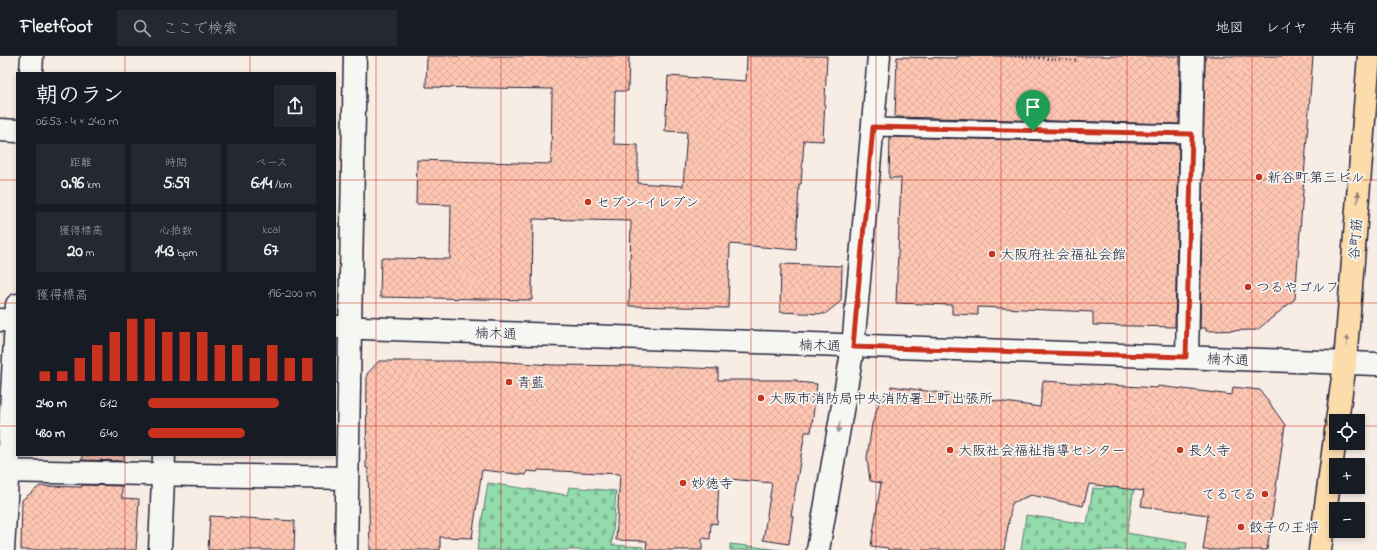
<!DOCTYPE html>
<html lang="ja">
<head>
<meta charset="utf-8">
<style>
	body { margin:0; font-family:"Indie Flower","Klee One",sans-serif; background:#242831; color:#f1f3f6; height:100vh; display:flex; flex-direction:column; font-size:15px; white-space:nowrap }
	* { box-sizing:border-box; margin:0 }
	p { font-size:13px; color:#9ea1a6 }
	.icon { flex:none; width:22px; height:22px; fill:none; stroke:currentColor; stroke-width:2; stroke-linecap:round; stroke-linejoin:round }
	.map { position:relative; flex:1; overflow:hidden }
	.sheet { position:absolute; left:16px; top:16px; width:320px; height:384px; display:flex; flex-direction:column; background:#171b24; border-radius:0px; box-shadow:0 2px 6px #0003 }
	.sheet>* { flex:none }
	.tools { position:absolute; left:1329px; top:358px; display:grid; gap:8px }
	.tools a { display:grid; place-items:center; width:36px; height:36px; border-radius:0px; background:#171b24; box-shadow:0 2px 6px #0003; font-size:20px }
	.pin { position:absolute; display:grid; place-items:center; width:34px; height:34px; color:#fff; margin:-41px -17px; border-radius:50% 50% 50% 0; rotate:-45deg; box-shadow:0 0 4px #0007 }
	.pin .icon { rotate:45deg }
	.round { display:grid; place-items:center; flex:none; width:42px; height:42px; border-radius:0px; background:#242831 }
	.summary { display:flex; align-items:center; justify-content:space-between; height:68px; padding:0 20px }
	h1 { font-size:22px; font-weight:700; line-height:30px }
	.metrics { display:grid; grid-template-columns:repeat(3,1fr); gap:6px; height:68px; padding:4px 20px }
	.metrics div { display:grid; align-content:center; border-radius:0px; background:#242831; text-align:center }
	.metrics b { font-size:17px; font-weight:700 }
	.metrics small { font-size:11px; font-weight:400 }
	.metrics p { font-size:11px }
	.chart { height:112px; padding:8px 20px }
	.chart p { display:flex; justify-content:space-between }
	.chart svg { width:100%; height:72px; margin-top:4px; stroke:#c8321e; stroke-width:6 }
	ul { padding:0 20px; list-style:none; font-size:13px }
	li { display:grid; grid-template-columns:64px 48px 1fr; align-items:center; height:30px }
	li i { height:10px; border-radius:5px; background:#c8321e }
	header { display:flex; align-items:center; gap:24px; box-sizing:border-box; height:56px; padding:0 20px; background:#171b24; border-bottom:1px solid #363941 }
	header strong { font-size:19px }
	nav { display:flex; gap:22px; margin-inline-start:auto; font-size:14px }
	.search { width:280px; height:36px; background:#242831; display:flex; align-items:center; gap:10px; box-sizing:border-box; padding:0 14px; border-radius:0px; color:#9ea1a6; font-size:15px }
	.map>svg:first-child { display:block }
	.cemetery { fill:url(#cemetery-stones); stroke:#5a7e73 }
	.building { fill:url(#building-cross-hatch); stroke:#22223b }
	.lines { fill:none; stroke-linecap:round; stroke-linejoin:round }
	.service-casing { stroke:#22223b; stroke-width:20 }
	.minor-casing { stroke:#22223b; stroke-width:25 }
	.tertiary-casing { stroke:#22223b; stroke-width:25 }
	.primary-casing { stroke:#22223b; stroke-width:25 }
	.path { stroke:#22223b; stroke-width:2.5; stroke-dasharray:1 3; stroke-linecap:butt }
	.service { stroke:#f6f6f2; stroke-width:17 }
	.minor { stroke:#f6f6f2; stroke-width:22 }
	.tertiary { stroke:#f6f6f2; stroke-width:22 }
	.primary { stroke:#fddcac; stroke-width:22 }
	.oneway { fill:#907f74 }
	.oneway2 { fill:#9797a0 }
	.route-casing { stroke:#fff; stroke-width:8 }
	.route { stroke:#c8321e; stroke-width:5 }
	.grid { fill:none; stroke:#c8321e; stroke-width:1; stroke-opacity:0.55 }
	.poi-dot { fill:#c8321e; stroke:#f6f6f2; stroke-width:1.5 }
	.labels { text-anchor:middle; stroke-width:3.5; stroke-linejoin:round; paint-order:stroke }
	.poi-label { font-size:14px; fill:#22223b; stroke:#f6f6f2; text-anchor:start }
	.street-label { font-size:14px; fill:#22223b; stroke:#f6f6f2 }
</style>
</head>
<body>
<header>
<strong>Fleetfoot</strong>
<div class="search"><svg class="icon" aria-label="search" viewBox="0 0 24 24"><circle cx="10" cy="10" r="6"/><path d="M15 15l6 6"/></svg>ここで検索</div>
<nav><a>地図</a><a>レイヤ</a><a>共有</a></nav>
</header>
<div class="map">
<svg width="1377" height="494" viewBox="0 0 1377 494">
	<defs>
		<pattern id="cemetery-stones" width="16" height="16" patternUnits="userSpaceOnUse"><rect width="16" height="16" fill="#92dbab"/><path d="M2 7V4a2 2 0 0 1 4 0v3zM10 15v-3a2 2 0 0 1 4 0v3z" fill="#7ebc94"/></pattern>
		<pattern id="building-cross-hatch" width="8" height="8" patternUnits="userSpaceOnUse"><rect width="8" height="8" fill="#ffc7b3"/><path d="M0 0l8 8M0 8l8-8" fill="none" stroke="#daab9b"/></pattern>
	</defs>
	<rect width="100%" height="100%" fill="#f8ede5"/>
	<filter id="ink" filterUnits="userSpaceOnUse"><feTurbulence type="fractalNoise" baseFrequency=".025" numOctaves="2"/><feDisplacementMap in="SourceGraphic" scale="8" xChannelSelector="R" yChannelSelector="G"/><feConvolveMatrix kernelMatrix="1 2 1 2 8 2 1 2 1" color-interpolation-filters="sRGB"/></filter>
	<g filter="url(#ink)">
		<path class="cemetery" d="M1110,395l29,4 -12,78 60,10 -1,7h-165l5,-35 61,9 6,-36 11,1z
			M488,427l79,12 2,-8 47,4 -4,54 31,2v3h-166z
			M730,488l51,6h-51z"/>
		<path class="building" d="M427,0h202l-1,35h-13l-1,53 24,1v38l45,3 4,-54 -22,-1 3,-55 78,5 1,-25h80l-4,85 -19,-1 -3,44h-2l-3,66 -66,-6 -2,64 -99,-2 2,-85 -98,-2 -1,81 -152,-3 1,-39 69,1 1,-54 -35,-1 1,-44 134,4 1,-75 -126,-2z
			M957,0h223l-1,68 -284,-7 2,-60 60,1z
			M1205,0h108l-18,243 -38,31 -51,1v-3h-6z
			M890,81l289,7 -4,183 -82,-2v-13l-115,-5v8l-26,-1v-9l-56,-2 5,-125h-12z
			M781,208l61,2 -1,35 -16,13 -45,-2z
			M379,305h113l60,4 96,1 70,3v11h79v2l20,2 -6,48h-6l-14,84h2l-4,28 -26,-4 9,-57 -53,-5 -2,46 -6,-1 -1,16 -8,-1v12h-56l1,-9 -31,-1 4,-66 -82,-4 -1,2 -10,-1 -1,4 -44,-5 -10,68 -32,-1v13h-70l-2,-82h-2l1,-94z
			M1043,325l114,7 1,-2 74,9 1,-8 27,3 25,35 -18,125h-64l5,-35 -67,-9 3,-15 -55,-7 -6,22 -52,-11 -19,8 -8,47h-116v-2l-17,-2 10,-63 -11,-2 -3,-23 5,-34 10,-30 8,3 1,-11 149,21z
			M82,399h42v6l-42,-1z
			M82,429l40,1v12l17,1 -3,51h-115l1,-50 18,-14 42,1z
			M210,460l85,5 -1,29h-86z"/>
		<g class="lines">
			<g class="service-casing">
				<path id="service" d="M873,71l319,7"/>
			</g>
			<g class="minor-casing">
				<path id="minor" d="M31,17l1,-17
					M0,74l17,1
					M1187,301l6,-301
					M0,415l346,7
					M3,494l14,-245
					M818,494l35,-203 26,-291"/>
			</g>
			<g class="tertiary-casing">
				<path id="tertiary" d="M0,264l17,1
					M335,271l1042,37
					M160,494l4,-95
					M346,494l9,-494"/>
			</g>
			<g class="primary-casing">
				<path id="primary" d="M1337,365l8,-58 24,-307
					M1320,494l16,-119"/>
			</g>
			<path class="path" d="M1011,0l68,5"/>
			<use href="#service" class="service"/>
			<use href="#minor" class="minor"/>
			<use href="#tertiary" class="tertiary"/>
			<use href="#primary" class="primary"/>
		</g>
		<defs><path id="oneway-solid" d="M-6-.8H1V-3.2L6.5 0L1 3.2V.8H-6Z"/></defs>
		<g class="oneway">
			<use href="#oneway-solid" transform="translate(1358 141) rotate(-85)"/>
			<use href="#oneway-solid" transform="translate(1347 285) rotate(-85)"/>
		</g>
		<use class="oneway2" href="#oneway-solid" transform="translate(839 371) rotate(100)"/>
	</g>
	<g class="lines" filter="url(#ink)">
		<g class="route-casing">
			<path id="route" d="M873,71l319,7 -6,223 -333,-10z"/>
		</g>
		<use href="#route" class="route"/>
	</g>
	<path class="grid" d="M125,0v17M250,0v17M376,0v494M501,0v494M626,0v494M751,0v494M876,0v494M1001,0v494M1127,0v494M1252,0v494M0,124h17M335,124h1042M0,247h17M335,247h1042M0,370h17M335,370h1001M1358,370h19M125,399v95M250,399v95"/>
	<g class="poi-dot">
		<circle cx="1259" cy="121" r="4"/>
		<circle cx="588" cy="146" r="4"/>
		<circle cx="992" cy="198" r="4"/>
		<circle cx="1248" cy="231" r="4"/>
		<circle cx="509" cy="326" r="4"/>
		<circle cx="761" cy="342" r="4"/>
		<circle cx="950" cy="394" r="4"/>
		<circle cx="1180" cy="394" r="4"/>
		<circle cx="683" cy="427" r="4"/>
		<circle cx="1265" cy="438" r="4"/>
		<circle cx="1241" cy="471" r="4"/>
	</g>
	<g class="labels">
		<g class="poi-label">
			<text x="1267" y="126">新谷町第三ビル</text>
			<text x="596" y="151">セブン-イレブン</text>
			<text x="1000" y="203">大阪府社会福祉会館</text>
			<text x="1256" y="236">つるやゴルフ</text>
			<text x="517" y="331">青藍</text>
			<text x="769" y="347">大阪市消防局中央消防署上町出張所</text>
			<text x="958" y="399">大阪社会福祉指導センター</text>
			<text x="1188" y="399">長久寺</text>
			<text x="691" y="432">妙徳寺</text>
			<text x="1257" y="443" text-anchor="end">てるてる</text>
			<text x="1249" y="476">餃子の王将</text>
		</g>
		<g class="street-label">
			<text transform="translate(1355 183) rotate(-85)" y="5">谷町筋</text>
			<text transform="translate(496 277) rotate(2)" y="5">楠木通</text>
			<text transform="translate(820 289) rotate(2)" y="5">楠木通</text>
			<text transform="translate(1228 303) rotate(3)" y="5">楠木通</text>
		</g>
	</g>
</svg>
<div class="tools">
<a><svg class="icon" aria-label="locate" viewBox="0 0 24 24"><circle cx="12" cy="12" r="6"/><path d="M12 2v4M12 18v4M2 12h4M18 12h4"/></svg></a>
<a>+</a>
<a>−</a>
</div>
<div class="pin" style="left:1033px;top:75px;background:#1e9e55"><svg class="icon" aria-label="arrive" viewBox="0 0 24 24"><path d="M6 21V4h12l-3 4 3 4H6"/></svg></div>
<section class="sheet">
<div class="summary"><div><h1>朝のラン</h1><p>06:53 · 4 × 240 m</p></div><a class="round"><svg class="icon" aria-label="share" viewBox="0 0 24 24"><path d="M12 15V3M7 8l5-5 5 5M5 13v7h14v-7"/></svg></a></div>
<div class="metrics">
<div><p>距離</p><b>0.96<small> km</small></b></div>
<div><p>時間</p><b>5:59</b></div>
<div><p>ペース</p><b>6:14<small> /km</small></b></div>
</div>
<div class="metrics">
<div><p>獲得標高</p><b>20<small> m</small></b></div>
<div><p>心拍数</p><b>143<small> bpm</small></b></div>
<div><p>kcal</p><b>67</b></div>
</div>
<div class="chart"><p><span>獲得標高</span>196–200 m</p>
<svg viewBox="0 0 160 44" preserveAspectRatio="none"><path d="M5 44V38M15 44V38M25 44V30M35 44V22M45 44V14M55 44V6M65 44V6M75 44V14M85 44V14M95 44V14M105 44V22M115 44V22M125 44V30M135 44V22M145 44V30M155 44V30"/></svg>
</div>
<ul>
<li><b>240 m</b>6:12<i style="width:78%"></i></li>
<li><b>480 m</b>6:40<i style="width:58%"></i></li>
</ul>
</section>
</div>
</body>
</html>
